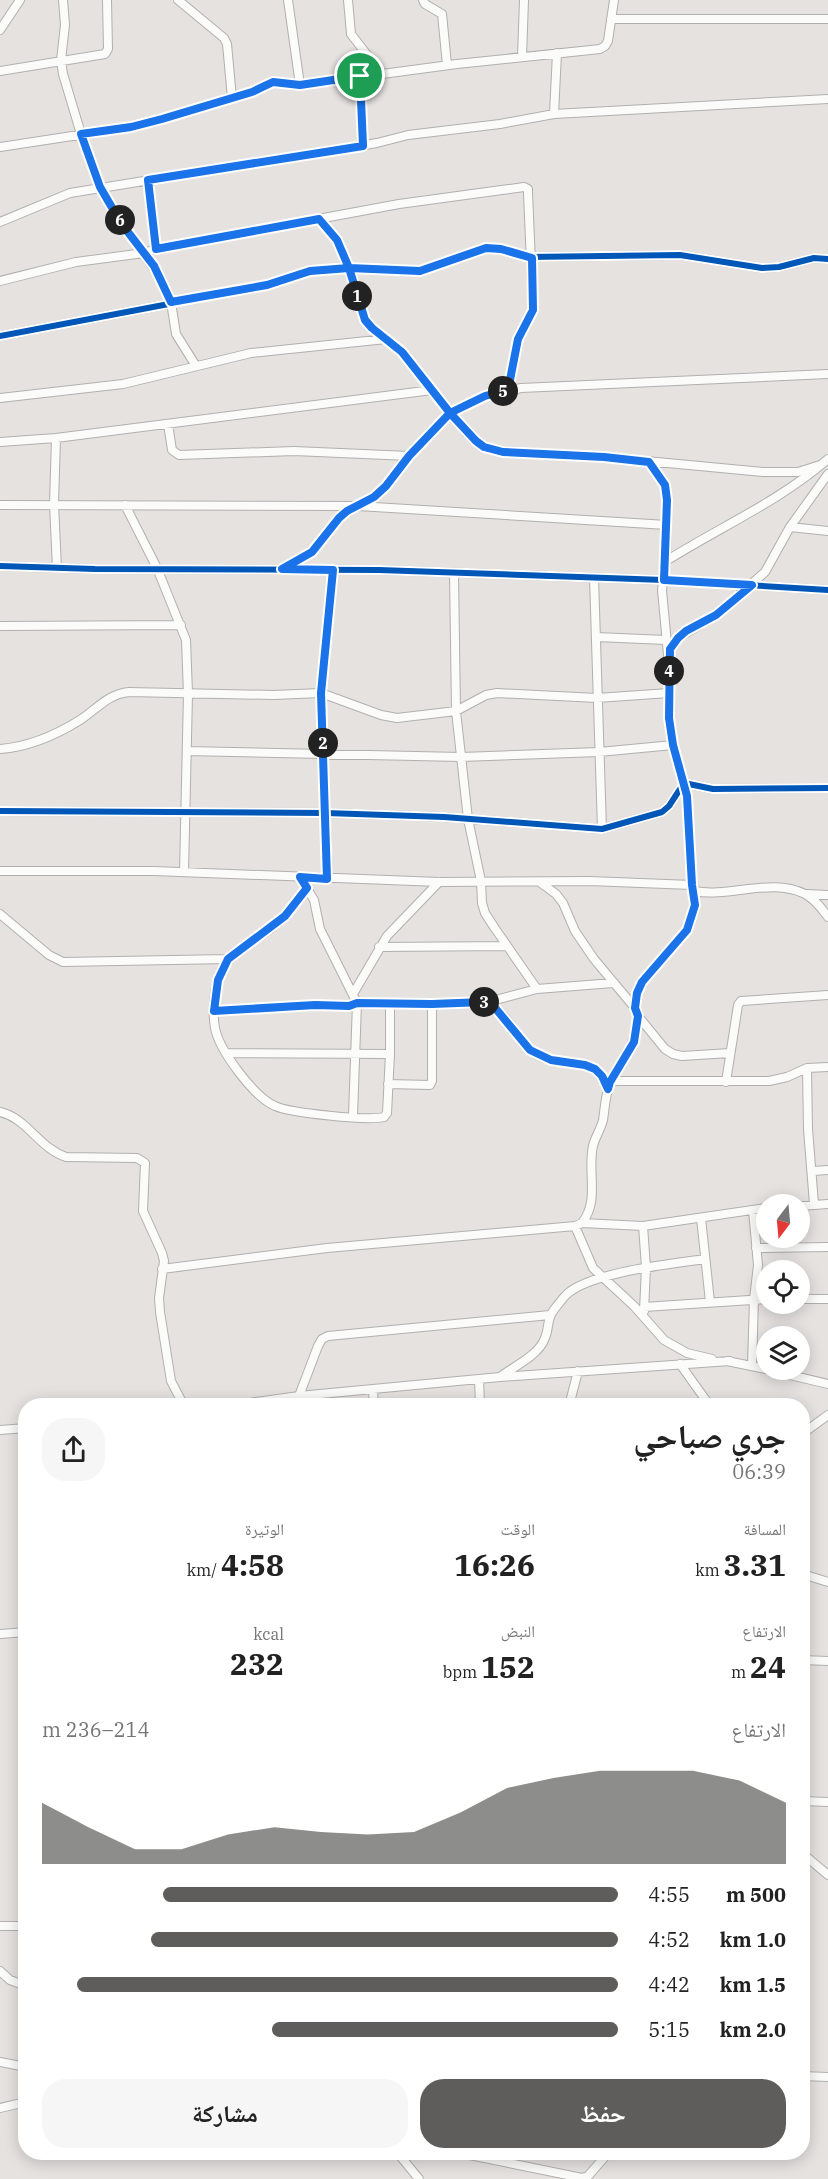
<!DOCTYPE html>
<html lang="ar">
<head>
<meta charset="utf-8">
<style>
	body { margin:0; font-family:"IBM Plex Serif","Noto Naskh Arabic",serif; background:#f6f6f6; color:#222; direction:rtl; height:100vh; display:flex; flex-direction:column; font-size:22px; white-space:nowrap }
	* { box-sizing:border-box; margin:0 }
	p { font-size:20px; color:#767676 }
	.icon { flex:none; width:33px; height:33px; fill:none; stroke:currentColor; stroke-width:2; stroke-linecap:round; stroke-linejoin:round }
	.map { position:relative; flex:1; overflow:hidden; direction:ltr }
	.panel { position:absolute; left:18px; top:1398px; width:792px; height:762px; display:flex; flex-direction:column; background:#fff; border-radius:24px; box-shadow:0 3px 15px #0003; direction:rtl }
	.panel>* { flex:none }
	.needle { width:39px; rotate:196deg }
	.fabs { position:absolute; left:756px; top:1194px; display:grid; gap:12px }
	.fabs a { display:grid; place-items:center; width:54px; height:54px; border-radius:50%; background:#fff; box-shadow:0 3px 15px #0003; font-size:30px }
	.pin { position:absolute; display:grid; place-items:center; width:51px; height:51px; color:#fff; margin:-26px; border:3px solid #fff; border-radius:50%; box-shadow:0 2px 6px #0007 }
	.km { position:absolute; width:30px; height:30px; margin:-15px; border-radius:50%; background:#222; color:#fff; font-size:16px; line-height:30px; text-align:center }
	.round { display:grid; place-items:center; flex:none; width:63px; height:63px; border-radius:24px; background:#f6f6f6 }
	.head { display:flex; align-items:center; justify-content:space-between; height:102px; padding:0 24px }
	h1 { font-size:33px; font-weight:800; line-height:45px }
	.figures { display:grid; grid-template-columns:repeat(3,1fr); gap:9px; height:102px; padding:6px 24px }
	.figures div { display:grid; align-content:center }
	.figures b { font-size:30px; font-weight:800 }
	.figures small { font-size:16px; font-weight:400 }
	.figures p { font-size:16px }
	.chart { height:168px; padding:12px 24px }
	.chart p { display:flex; justify-content:space-between }
	.chart svg { width:100%; height:108px; margin-top:6px; fill:#5e5d5b; opacity:.7 }
	.action { display:flex; gap:12px; margin-top:auto; padding:12px 24px }
	.action a { flex:1; height:69px; border-radius:24px; background:#5e5d5b; color:#fff; font-size:24px; font-weight:800; line-height:69px; text-align:center }
	.action a+a { background:#f6f6f6; color:#222 }
	ul { padding:0 24px; list-style:none; font-size:20px }
	li { display:grid; grid-template-columns:96px 72px 1fr; align-items:center; height:45px }
	li i { height:15px; border-radius:8px; background:#5e5d5b }
	.map>svg:first-child { display:block }
	.lines { fill:none; stroke-linecap:round; stroke-linejoin:round }
	.street-casing { stroke:#b2b0ae; stroke-width:10 }
	.street { stroke:#fbfbfa; stroke-width:8 }
	.cycleway-casing { stroke:#fff; stroke-width:10 }
	.cycleway { stroke:#0057b8; stroke-width:6 }
	.route-casing { stroke:#fff; stroke-width:12 }
	.route { stroke:#1a73e8; stroke-width:8 }
</style>
</head>
<body>
<div class="map">
<svg width="828" height="2179" viewBox="0 0 828 2179">
	<rect width="100%" height="100%" fill="#e5e2e0"/>
	<g class="lines">
		<g class="street-casing">
			<path id="street" d="M63,0l2,25 -4,35 2,14 18,60 19,53 21,36 37,51 13,28 5,32 20,32
				M178,0l46,38 3,6 5,54
				M288,0l12,85
				M348,0l3,34 20,26 6,14
				M423,0l2,4 17,10 5,51
				M611,19h217
				M0,30l20,-30
				M522,57l2,-57
				M0,71l105,-17 3,-5 -1,-49
				M359,76l4,69
				M554,114l3,-61
				M0,147l131,-20 31,-8 90,-27 21,-10 27,3 157,-21 143,-15 5,-3 3,-5 6,-41
				M148,180l8,69
				M319,219l18,21 12,28 16,52 7,8 30,24 65,81 17,14 19,4 101,6 159,15h35l22,-7
				M0,222l70,-29 307,-50 31,-8 92,-11 54,-10 274,-15
				M0,281l76,-19 68,-9 12,-4 243,-45 125,-17 4,2v4l5,117 -15,29 -10,51
				M0,336l253,-48 57,-17 39,-3 71,3 66,-23 15,1 26,8 153,-2 82,13 17,-1 35,-9 14,1
				M0,398l123,-14 128,-31 135,-14
				M168,424l4,26 7,5 115,-4 115,5
				M56,438l-2,66 3,64
				M0,442l56,-4 376,-48
				M649,462l16,23 2,15 -1,61 -4,29 6,65
				M828,474l-38,53 -25,45 -49,43 -38,23 -8,11 -1,69 4,27 14,51 5,89 2,6c36,7 78,-14 111,3 10,5 17,15 23,23
				M0,505l358,1 309,19
				M125,505l32,63 29,72 2,54 -4,178
				M790,527l38,4
				M666,561c54,-34 114,-60 162,-102
				M0,566l95,3 284,1 285,10 164,10
				M283,568l29,-16 28,-34 7,-7 27,-14 12,-11 23,-30 41,-43 35,-17 36,-8 307,-14
				M454,573l2,138 12,108 13,62 1,22 3,10 9,14 43,62
				M594,578l8,251
				M0,626l181,-1
				M596,637l70,3
				M0,749c28,-2 56,-14 80,-29 17,-11 28,-26 49,-28l144,3 48,-2 60,22 16,3 59,-7 30,-16 11,-2 100,5 72,-5
				M187,751l274,6 138,-5 74,-7
				M0,811l326,2 118,4 158,12 60,-17 7,-6 15,-23 29,6 115,-1
				M0,871h154l285,11 150,-1 103,4
				M300,877l14,23 6,29 37,74 -4,113
				M328,879l-7,-186 12,-123
				M541,883l15,11 7,9 12,28 19,28 41,49 3,8 27,33 8,5 9,2 48,-3
				M307,888c-11,16 -22,29 -37,41 -16,12 -39,22 -48,41 -8,16 -10,40 -7,58 4,22 39,69 60,78 15,7 93,15 109,11l3,-4 3,-59v-51
				M806,894l22,1
				M0,914l49,41 14,7 165,-3
				M379,947l128,-1
				M353,994l34,-58 52,-54
				M484,1003c4,2 9,3 12,6 17,12 23,36 41,46 29,16 54,-5 71,34
				M635,1008c1,-10 2,-19 8,-27 23,-34 54,-42 51,-90
				M214,1011l101,-6 34,1 8,-3 75,1 52,-1 53,-14 76,-6
				M227,1053l163,1
				M807,1068l1,61 6,75
				M610,1081h159l18,-4 20,-9 21,-1
				M726,1082l12,-77 3,-4 87,-6
				M388,1084l42,1 2,-4v-77
				M0,1112c27,6 39,36 66,45l71,1 8,5 -2,48 19,42 2,8 -5,37 1,14 11,69 13,25
				M813,1171l15,-1
				M800,1206l28,-2
				M701,1218l9,84
				M582,1223c18,-23 5,-51 11,-77 2,-9 8,-17 10,-26 2,-12 2,-25 7,-36 11,-29 25,-32 28,-68
				M575,1226l18,42 41,38 30,34 23,13 25,6
				M643,1226l3,41 -2,44
				M756,1248l72,-1
				M162,1269l165,-21 248,-22 7,-3 61,3 123,-18
				M800,1299h28
				M644,1307l122,-8
				M727,1361l39,8
				M680,1364l30,42
				M752,1366l2,-67 4,-34 -5,-55
				M769,1370l59,14
				M501,1376c14,-10 38,-21 44,-38 4,-9 2,-19 8,-27 4,-5 9,-12 14,-17 24,-22 105,-30 138,-35
				M479,1379l1,27
				M373,1390l1,16
				M299,1396l19,-50 4,-7 6,-3 222,-21
				M228,1406l71,-10 201,-19 230,-16
				M569,1406l9,-35
				M0,1430l26,-2
				M802,1434l26,-19
				M802,1574l26,8
				M0,1634l26,-2
				M802,1660l26,1
				M802,1801l26,1
				M802,1853l26,22
				M0,1926h26
				M0,1971l10,9 16,6
				M0,2062l26,5
				M802,2076l26,1
				M0,2108l26,-6
				M397,2152l22,27
				M455,2152l127,26 6,-2 21,-24"/>
		</g>
		<use href="#street" class="street"/>
		<g class="cycleway-casing">
			<path id="cycleway" d="M0,336l253,-48 57,-17 39,-3 71,3 66,-23 15,1 26,8 153,-2 82,13 17,-1 35,-9 14,1
				M0,566l95,3 284,1 285,10 164,10
				M0,811l326,2 118,4 158,12 60,-17 7,-6 15,-23 29,6 115,-1"/>
		</g>
		<use href="#cycleway" class="cycleway"/>
	</g>
	<g class="lines">
		<g class="route-casing">
			<path id="route" d="M360,76l3,70 -215,34 8,69 163,-30 18,21 12,28 16,52 7,8 30,24 48,61 -41,43 -23,30 -12,11 -27,14 -8,7 -27,34 -30,17 51,1 -12,123 6,186 -27,-2 7,11 -22,28 -57,43 -10,21 -4,31 101,-6 34,1 8,-3 75,1 52,-2 12,7 34,41 21,10 34,5 10,4 7,7 6,13 2,-7 24,-40 4,-26 -3,-8 2,-15 5,-11 45,-52 8,-25 -3,-20 -5,-89 -14,-51 -4,-27 1,-69 8,-11 8,-7 30,-16 36,-30 -88,-5 3,-80 -2,-15 -16,-23 -45,-5 -101,-5 -19,-5 -8,-6 -26,-28 35,-17 23,-6 10,-51 15,-29 -1,-52 -31,-9 -15,-1 -66,23 -71,-3 -39,3 -43,14 -96,17 -17,-36 -33,-43 -21,-36 -19,-53 50,-7 31,-8 90,-27 21,-10 27,3 60,-9"/>
		</g>
		<use href="#route" class="route"/>
	</g>
</svg>
<div class="fabs">
<a><svg class="needle" viewBox="-14 -14 28 28"><path d="M0-13l5 13h-10z" fill="#e53935"/><path d="M0 13l5-13h-10z" fill="#767676"/></svg></a>
<a><svg class="icon" aria-label="locate" viewBox="0 0 24 24"><circle cx="12" cy="12" r="6"/><path d="M12 2v4M12 18v4M2 12h4M18 12h4"/></svg></a>
<a><svg class="icon" aria-label="layers" viewBox="0 0 24 24"><path d="M12 4l9 5-9 5-9-5zM3 14l9 5 9-5"/></svg></a>
</div>
<div class="pin" style="left:360px;top:76px;background:#1e9e55"><svg class="icon" aria-label="arrive" viewBox="0 0 24 24"><path d="M6 21V4h12l-3 4 3 4H6"/></svg></div>
<b class="km" style="left:357px;top:296px">1</b>
<b class="km" style="left:323px;top:743px">2</b>
<b class="km" style="left:484px;top:1002px">3</b>
<b class="km" style="left:669px;top:671px">4</b>
<b class="km" style="left:503px;top:391px">5</b>
<b class="km" style="left:120px;top:220px">6</b>
<section class="panel">
<div class="head"><div><h1>جري صباحي</h1><p>06:39</p></div><a class="round"><svg class="icon" aria-label="share" viewBox="0 0 24 24"><path d="M12 15V3M7 8l5-5 5 5M5 13v7h14v-7"/></svg></a></div>
<div class="figures">
<div><p>المسافة</p><b>3.31<small> km</small></b></div>
<div><p>الوقت</p><b>16:26</b></div>
<div><p>الوتيرة</p><b>4:58<small> /km</small></b></div>
</div>
<div class="figures">
<div><p>الارتفاع</p><b>24<small> m</small></b></div>
<div><p>النبض</p><b>152<small> bpm</small></b></div>
<div><p>kcal</p><b>232</b></div>
</div>
<div class="chart"><p><span>الارتفاع</span>214–236 m</p>
<svg viewBox="0 0 160 44" preserveAspectRatio="none"><path d="M0 44V19L10 29L20 38L30 38L40 32L50 29L60 31L70 32L80 31L90 23L100 13L110 9L120 6L130 6L140 6L150 10L160 19V44z"/></svg>
</div>
<ul>
<li><b>500 m</b>4:55<i style="width:79%"></i></li>
<li><b>1.0 km</b>4:52<i style="width:81%"></i></li>
<li><b>1.5 km</b>4:42<i style="width:94%"></i></li>
<li><b>2.0 km</b>5:15<i style="width:60%"></i></li>
</ul>
<div class="action"><a>حفظ</a><a>مشاركة</a></div>
</section>
</div>
</body>
</html>
